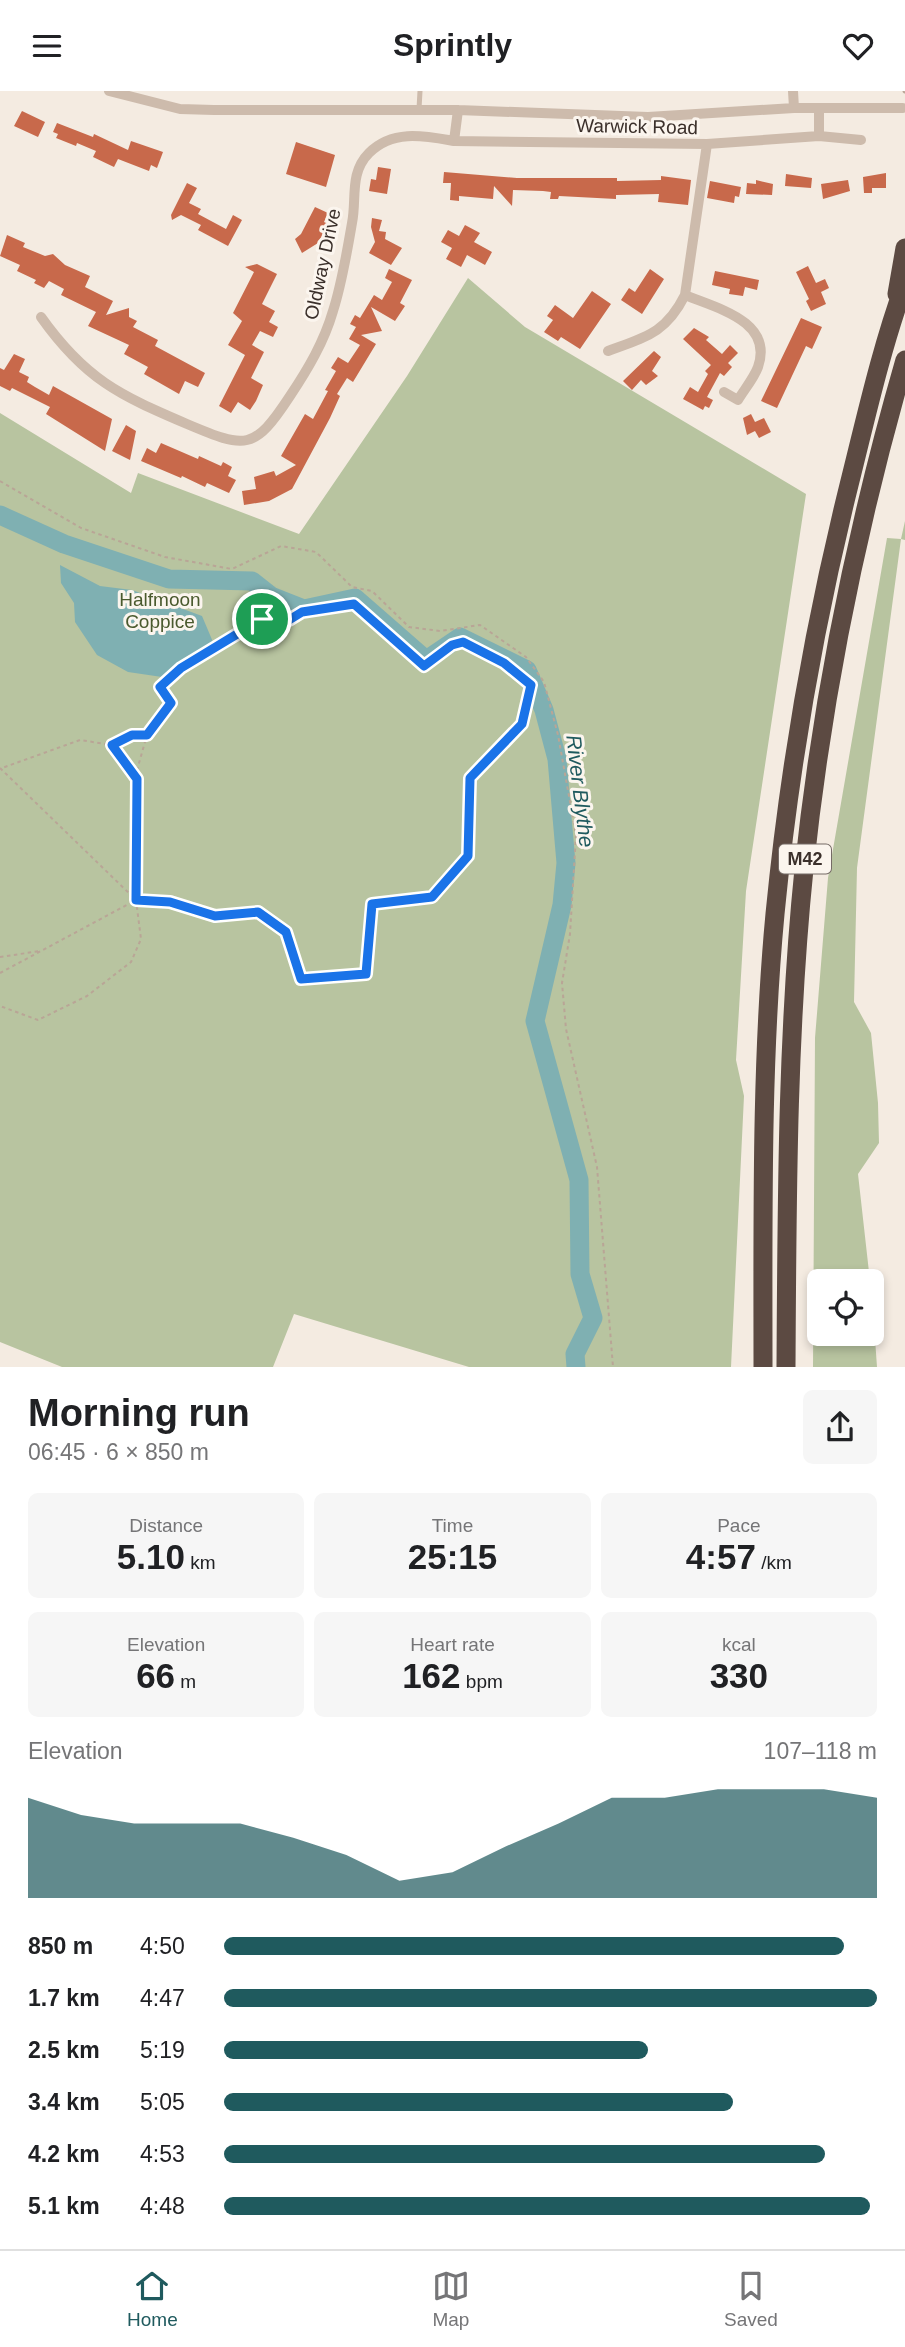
<!DOCTYPE html>
<html lang="en">
<head>
<meta charset="utf-8">
<style>
	body { margin:0; font-family:Arial,sans-serif; background:#f6f6f6; color:#202124; height:100vh; display:flex; flex-direction:column; font-size:26px; white-space:nowrap }
	* { box-sizing:border-box; margin:0 }
	p { font-size:23px; color:#757577 }
	.icon { flex:none; width:38px; height:38px; fill:none; stroke:currentColor; stroke-width:2; stroke-linecap:round; stroke-linejoin:round }
	.map { position:relative; height:1276px; overflow:hidden }
	.panel { display:flex; flex-direction:column; background:#fff; flex:1 }
	.panel>* { flex:none }
	.fabs { position:absolute; left:807px; top:1178px; display:grid; gap:14px }
	.fabs a { display:grid; place-items:center; width:77px; height:77px; border-radius:10px; background:#fff; box-shadow:0 4px 10px #0003; font-size:35px }
	.pin { position:absolute; display:grid; place-items:center; width:60px; height:60px; color:#fff; margin:-30px; border:4px solid #fff; border-radius:50%; box-shadow:0 2px 7px #0007 }
	.round { display:grid; place-items:center; flex:none; width:74px; height:74px; border-radius:10px; background:#f6f6f6 }
	.headline { display:flex; align-items:center; justify-content:space-between; height:119px; padding:0 28px }
	h1 { font-size:38px; font-weight:700; line-height:52px }
	.stats { display:grid; grid-template-columns:repeat(3,1fr); gap:10px; height:119px; padding:7px 28px }
	.stats div { display:grid; align-content:center; border-radius:10px; background:#f6f6f6; text-align:center }
	.stats b { font-size:35px; font-weight:700 }
	.stats small { font-size:19px; font-weight:400 }
	.stats p { font-size:19px }
	.chart { height:196px; padding:14px 28px }
	.chart p { display:flex; justify-content:space-between }
	.chart svg { width:100%; height:126px; margin-top:7px; fill:#1f5a5e; opacity:.7 }
	ul { padding:0 28px; list-style:none; font-size:23px }
	li { display:grid; grid-template-columns:112px 84px 1fr; align-items:center; height:52px }
	li i { height:18px; border-radius:9px; background:#1f5a5e }
	header { display:flex; justify-content:space-between; align-items:center; height:91px; padding:0 28px; background:#fff; font-size:32px; font-weight:700 }
	.tab-bar { display:flex; justify-content:space-around; align-items:center; height:98px; border-top:2px solid #e0e0e0; background:#fff; font-size:19px; color:#757577 }
	.tab-bar a { display:grid; justify-items:center; gap:4px }
	.tab-bar .active { color:#1f5a5e }
	.map>svg:first-child { display:block }
	.green { fill:#b8c4a0 }
	.water { fill:#7fb0b2 }
	.lines { fill:none; stroke-linecap:round; stroke-linejoin:round }
	.river { stroke:#7fb0b2; stroke-width:19 }
	.building { fill:#c8694b }
	.path { stroke:#b9a596; stroke-width:2; stroke-dasharray:3.5 3.5; stroke-linecap:butt }
	.service { stroke:#cdbbac; stroke-width:5 }
	.minor { stroke:#cdbbac; stroke-width:10 }
	.motorway { stroke:#5c4a42; stroke-width:19 }
	.route-casing { stroke:#fff; stroke-width:14 }
	.route { stroke:#1a73e8; stroke-width:9 }
	.labels { text-anchor:middle; stroke-width:6; stroke-linejoin:round; paint-order:stroke }
	.shield { fill:#fbf5ee; stroke:#756b66; stroke-width:2 }
	.shield-label { font-size:18px; font-weight:bold; fill:#3b302b }
	.street-label { font-size:19px; fill:#3b302b; stroke:#fbf5ee }
	.park-label { font-size:19px; fill:#4a5a2e; stroke:#fbf5ee }
	.water-label { font-size:21px; font-style:italic; fill:#1f5a5e; stroke:#fbf5ee }
</style>
</head>
<body>
<header><svg class="icon" aria-label="menu" viewBox="0 0 24 24"><path d="M4 6h16M4 12h16M4 18h16"/></svg>Sprintly<svg class="icon" aria-label="heart" viewBox="0 0 24 24"><path d="M12 20l-8-8c-3-5 5-10 8-4 3-6 11-1 8 4z"/></svg></header>
<div class="map">
<svg width="905" height="1276" viewBox="0 0 905 1276">
	<rect width="100%" height="100%" fill="#f4ebe1"/>
	<path class="green" d="M468,187l57,49 281,167 -60,397 -10,169 8,36 -13,271h-262l-175,-53 -21,53h-211l-62,-25v-929l131,80 7,-20 161,61 108,-158z
		M905,430v19l-4,-1 -44,329 -3,134 17,31 7,70 1,40 -21,31 12,107h-51v52h53v-37l5,71h-64l2,-329 13,-160 59,-340 14,1z"/>
	<path class="water" d="M60,474l40,21 32,4 70,26 11,26c-16,16 -35,18 -51,35l-34,-5 -31,-17 -22,-33 -1,-19 -13,-20z"/>
	<g class="lines">
		<path class="river" d="M0,424l64,29 105,35 83,2 19,15 33,13 51,-11 71,62 34,-23 67,33 17,40 13,49 9,104 -4,42 -27,116 44,159 1,94 13,44 -18,36 1,13"/>
	</g>
	<path class="building" d="M22,20l23,11 -7,15 -24,-11z
		M57,32l36,14 1,-3 34,16 3,-9 32,11 -6,16 -6,-3 -2,6 -31,-12 -4,8 -21,-10 3,-6 -19,-8 -1,3 -20,-8 2,-4 -5,-2z
		M296,51l39,13 -9,32 -40,-13z
		M378,76l13,2 -4,25 -18,-3 2,-12 5,1z
		M444,81l73,6h100v3l44,-1v-4l30,4 -3,25 -30,-3 1,-8 -43,1v4l-57,-3 -1,3h-8l1,-7 -8,-1 -30,-1 -1,16 -18,-20 -1,13 -34,-3v5l-9,-1 1,-17h-8z
		M886,82v15h-14v5h-8l-1,-16z
		M786,83l26,4 -1,10 -26,-2z
		M756,89l17,4 -1,11 -26,-1 1,-11 9,1z
		M848,89l2,11 -27,8 -2,-15z
		M710,90l31,6 -2,10 -4,-1 -1,7 -27,-5z
		M187,92l10,5 -8,15 12,6 -3,5 28,15 7,-14 9,5 -14,26 -30,-16 3,-5 -20,-10 -9,5 -1,-5z
		M315,116l13,6 -4,9 4,2 -10,19 -16,10 -7,-14 6,-5z
		M372,127l10,2 -3,11 7,1 -1,7 17,9 -11,17 -22,-12 6,-11 -4,-15z
		M465,134l15,8 -6,9 18,10 -7,13 -18,-10 -6,12 -15,-8 6,-11 -11,-6 7,-12 11,6z
		M7,144l18,8 -2,4 22,9 8,-2 12,11 25,11 -5,11 28,14 -7,14 23,-7v9l8,4 -4,6 25,13 -3,6 50,27 -7,14 -13,-6 -6,13 -35,-20 4,-7 -24,-13 5,-9 -41,-19 8,-14 -35,-17 3,-6 -15,-8 -5,7 -10,-5 2,-3 -19,-9 3,-6 -20,-9z
		M257,173l20,10 -15,30 13,7 -6,11 9,5 -5,10 -13,-6 -8,14 12,7 -13,26 12,7 -7,16 -6,9 -12,-8 -7,11 -12,-7 26,-51 -17,-10 14,-24 -9,-8 21,-41 -9,-5z
		M808,175l8,17 9,-4 4,9 -8,4 5,12 -15,7 -5,-10 3,-2 -13,-27z
		M389,178l23,11 -12,23 5,3 -10,15 -24,-14 11,24 -21,4 15,9 -23,38 -6,-4 -10,16 3,2 -10,22 -38,71 -23,12 -25,4 -2,-14 14,-2 -2,-12 20,-6 2,5 20,-11 -15,-9 24,-42 8,5 15,-28 -3,-1 11,-19 -5,-3 7,-11 10,6 12,-18 -11,-6 7,-12 -6,-3 5,-9 5,3 14,-23 8,5 10,-18 -7,-4z
		M650,178l14,10 -22,35 -21,-14 8,-12 6,4z
		M715,180l44,9 -2,10 -12,-3 -2,9 -14,-2 1,-5 -18,-4z
		M592,200l19,13 -31,45 -19,-12 -3,4 -14,-9 9,-12 -6,-4 8,-11 18,13z
		M801,227l21,9 -10,22 -6,-3 -29,62 -16,-7z
		M694,237l15,9 -3,3 16,14 8,-9 8,8 -10,10 4,4 -8,9 -4,-3 -13,24 6,3 -4,8 -4,-2 -2,4 -20,-11 7,-12 8,5 10,-18 -3,-3 6,-6 -28,-26z
		M654,260l7,6 -9,14 6,5 -12,9 -5,-5 -9,10 -9,-9z
		M14,263l11,5 -6,13 10,5 -2,5 8,5 14,8 4,-9 59,33 -7,32 -59,-37 4,-7 -38,-19 -2,3 -10,-5v-18l4,2z
		M751,323l4,8 9,-4 7,14 -12,6 -4,-7 -8,4 -4,-17z
		M126,334l10,6 -6,29 -18,-9z
		M161,352l37,16 1,-3 22,10 2,-4 9,5 -4,9 8,4 -7,13 -22,-10 -2,4 -23,-11 -1,2 -40,-17 6,-13 9,5z"/>
	<g class="lines">
		<path class="path" d="M903,0l2,2
			M0,390l81,47 84,29 67,12 49,-23 35,6 36,35 20,4 37,36 31,4 40,-6 46,32 18,25 14,53 18,100 -6,99 -8,49 4,46 31,138 16,200
			M113,653l19,-9h15
			M0,677l136,132 5,39 -10,23 -44,34 -49,24 -38,-14
			M135,686l12,-42 24,-32 -11,-16 21,-19 81,-49 27,1 13,-8 52,-8 70,62 28,-21 11,-3 41,21 27,22 -9,39 -52,54 -2,78 -36,41 -60,6 -6,71 -65,5 -15,-47 -28,-20 -43,4 -45,-14 -34,-2
			M0,866l40,-6
			M0,882l136,-73 1,-121 -25,-34 -32,-5 -78,28"/>
		<path class="service" d="M419,18l1,-18"/>
		<path class="minor" d="M109,0l71,18 34,1h244l190,7 146,-9h109
			M793,0l1,17
			M819,45v-27
			M454,50l253,3 112,-8 42,4
			M707,53l-22,151c31,13 89,26 73,72 -4,11 -14,23 -20,33l-14,-8
			M41,226c44,62 78,78 146,107 59,25 67,27 103,-28 18,-27 34,-54 43,-85 9,-28 14,-59 19,-88 5,-24 -3,-50 17,-70 24,-24 56,-17 85,-12l4,-31
			M608,260c38,-14 58,-18 77,-56"/>
		<path class="motorway" d="M897,203l8,-46
			M763,1276c0,-149 -2,-305 12,-453 14,-144 39,-288 74,-429 17,-68 32,-136 56,-202
			M786,1276c1,-166 1,-332 18,-498 18,-171 53,-343 101,-509"/>
	</g>
	<g class="lines">
		<g class="route-casing">
			<path id="route" d="M354,513l70,62 28,-21 11,-3 41,21 27,22 -9,39 -52,54 -2,78 -36,41 -60,7 -6,70 -65,5 -15,-47 -28,-20 -43,4 -45,-14 -34,-2 1,-121 -25,-34 20,-10h15l24,-32 -11,-16 21,-19 81,-49 27,1 13,-8z"/>
		</g>
		<use href="#route" class="route"/>
	</g>
	<g class="labels">
		<rect class="shield" x="779" y="753.5" width="52" height="29" rx="5"/>
		<g class="shield-label">
			<text x="805" y="774">M42</text>
		</g>
		<g class="street-label">
			<text transform="translate(637 35) rotate(1)" y="7">Warwick Road</text>
			<text transform="translate(322 173) rotate(-78)" y="7">Oldway Drive</text>
		</g>
		<g class="park-label">
			<text x="160" y="515">Halfmoon<tspan x="160" dy="22">Coppice</tspan></text>
		</g>
		<g class="water-label">
			<text transform="translate(580 700) rotate(83)" y="7">River Blythe</text>
		</g>
	</g>
</svg>
<div class="fabs">
<a><svg class="icon" aria-label="locate" viewBox="0 0 24 24"><circle cx="12" cy="12" r="6"/><path d="M12 2v4M12 18v4M2 12h4M18 12h4"/></svg></a>
</div>
<div class="pin" style="left:262px;top:528px;background:#1e9e55"><svg class="icon" aria-label="arrive" viewBox="0 0 24 24"><path d="M6 21V4h12l-3 4 3 4H6"/></svg></div>
</div>
<section class="panel">
<div class="headline"><div><h1>Morning run</h1><p>06:45 · 6 × 850 m</p></div><a class="round"><svg class="icon" aria-label="share" viewBox="0 0 24 24"><path d="M12 15V3M7 8l5-5 5 5M5 13v7h14v-7"/></svg></a></div>
<div class="stats">
<div><p>Distance</p><b>5.10<small> km</small></b></div>
<div><p>Time</p><b>25:15</b></div>
<div><p>Pace</p><b>4:57<small> /km</small></b></div>
</div>
<div class="stats">
<div><p>Elevation</p><b>66<small> m</small></b></div>
<div><p>Heart rate</p><b>162<small> bpm</small></b></div>
<div><p>kcal</p><b>330</b></div>
</div>
<div class="chart"><p><span>Elevation</span>107–118 m</p>
<svg viewBox="0 0 160 44" preserveAspectRatio="none"><path d="M0 44V9L10 15L20 18L30 18L40 18L50 23L60 29L70 38L80 35L90 26L100 18L110 9L120 9L130 6L140 6L150 6L160 9V44z"/></svg>
</div>
<ul>
<li><b>850 m</b>4:50<i style="width:95%"></i></li>
<li><b>1.7 km</b>4:47<i style="width:100%"></i></li>
<li><b>2.5 km</b>5:19<i style="width:65%"></i></li>
<li><b>3.4 km</b>5:05<i style="width:78%"></i></li>
<li><b>4.2 km</b>4:53<i style="width:92%"></i></li>
<li><b>5.1 km</b>4:48<i style="width:99%"></i></li>
</ul>
</section>
<nav class="tab-bar">
<a class="active"><svg class="icon" aria-label="home" viewBox="0 0 24 24"><path d="M3 11l9-7 9 7M6 9v11h12V9"/></svg>Home</a>
<a><svg class="icon" aria-label="map" viewBox="0 0 24 24"><path d="M3 6l6-2 6 2 6-2v14l-6 2-6-2-6 2zM9 4v14M15 6v14"/></svg>Map</a>
<a><svg class="icon" aria-label="saved" viewBox="0 0 24 24"><path d="M7 4h10v16l-5-4-5 4z"/></svg>Saved</a>
</nav>
</body>
</html>
